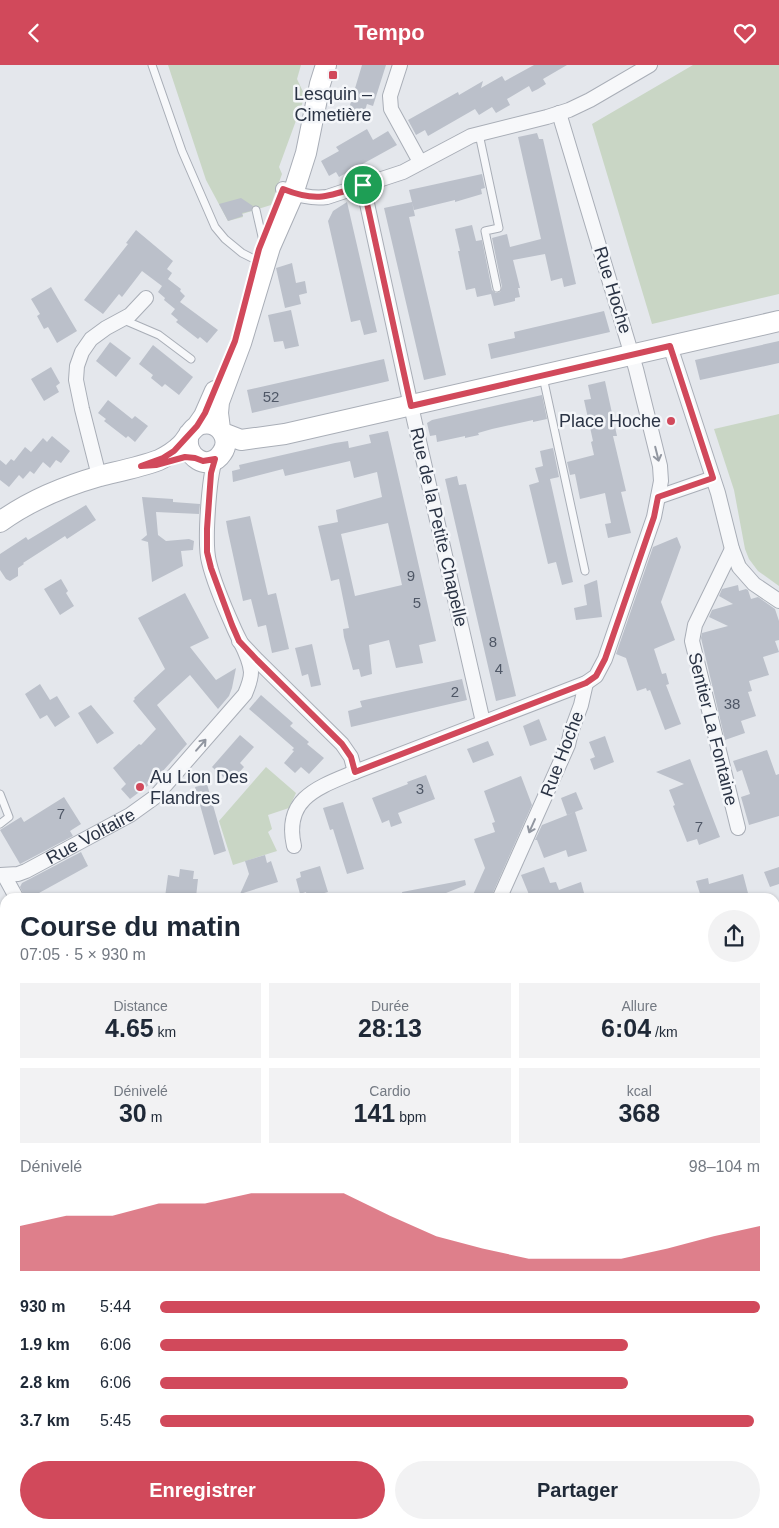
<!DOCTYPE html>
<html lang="fr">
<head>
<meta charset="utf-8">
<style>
	body { margin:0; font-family:Helvetica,sans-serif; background:#f2f2f3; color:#1f2937; height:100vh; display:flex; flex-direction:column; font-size:19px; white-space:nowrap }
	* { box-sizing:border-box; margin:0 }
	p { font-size:16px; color:#747a83 }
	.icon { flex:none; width:28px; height:28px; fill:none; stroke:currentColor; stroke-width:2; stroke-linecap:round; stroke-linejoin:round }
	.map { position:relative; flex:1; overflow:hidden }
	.panel { position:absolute; left:0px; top:828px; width:780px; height:636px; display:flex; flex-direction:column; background:#fff; border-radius:15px 15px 0 0; box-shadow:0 1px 4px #0004 }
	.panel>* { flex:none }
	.pin { position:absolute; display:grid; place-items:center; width:42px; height:42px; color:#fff; margin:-21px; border:2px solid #fff; border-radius:50%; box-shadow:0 1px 5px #0007 }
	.round { display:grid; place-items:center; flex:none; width:52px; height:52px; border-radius:26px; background:#f2f2f3 }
	.overview { display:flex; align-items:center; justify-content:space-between; height:85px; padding:0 20px }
	h1 { font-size:28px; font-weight:800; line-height:38px }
	.stats { display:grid; grid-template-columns:repeat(3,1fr); gap:8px; height:85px; padding:5px 20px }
	.stats div { display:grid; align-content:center; border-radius:0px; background:#f2f2f3; text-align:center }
	.stats b { font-size:25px; font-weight:800 }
	.stats small { font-size:14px; font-weight:400 }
	.stats p { font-size:14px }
	.chart { height:140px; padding:10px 20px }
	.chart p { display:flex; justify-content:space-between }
	.chart svg { width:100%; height:90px; margin-top:5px; fill:#d1495b; opacity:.7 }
	.button { display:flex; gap:10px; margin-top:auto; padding:10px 20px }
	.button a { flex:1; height:58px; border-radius:30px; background:#d1495b; color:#fff; font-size:20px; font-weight:800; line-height:58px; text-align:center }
	.button a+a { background:#f2f2f3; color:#1f2937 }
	ul { padding:0 20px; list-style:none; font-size:16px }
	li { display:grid; grid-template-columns:80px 60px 1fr; align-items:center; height:38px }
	li i { height:12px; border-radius:6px; background:#d1495b }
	header { display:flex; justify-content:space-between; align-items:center; height:65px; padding:0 20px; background:#d1495b; color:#fff; font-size:22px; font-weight:800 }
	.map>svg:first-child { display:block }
	.green { fill:#c9d6c5 }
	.building { fill:#bbc0ca; fill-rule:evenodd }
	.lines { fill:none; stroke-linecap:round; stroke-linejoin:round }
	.lane-casing { stroke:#a9aeb7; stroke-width:9 }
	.street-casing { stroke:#a9aeb7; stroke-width:16 }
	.secondary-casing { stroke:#a9aeb7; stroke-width:22 }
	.lane { stroke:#f7f8fa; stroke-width:7 }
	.street { stroke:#f7f8fa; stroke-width:14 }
	.secondary { stroke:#fff; stroke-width:20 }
	.oneway { stroke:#9196a0 }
	.route-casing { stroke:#fff; stroke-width:10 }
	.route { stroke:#d1495b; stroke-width:6 }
	.poi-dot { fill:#d1495b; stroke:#f4f6f9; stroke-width:2 }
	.labels { text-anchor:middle; stroke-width:5; stroke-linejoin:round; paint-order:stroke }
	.number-label { font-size:15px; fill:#4f5766 }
	.poi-label { font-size:18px; fill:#2b3445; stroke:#f4f6f9 }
	.street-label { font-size:18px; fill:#2b3445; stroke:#f4f6f9 }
</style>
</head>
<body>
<header><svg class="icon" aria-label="back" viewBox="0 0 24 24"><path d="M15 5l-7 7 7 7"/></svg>Tempo<svg class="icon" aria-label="heart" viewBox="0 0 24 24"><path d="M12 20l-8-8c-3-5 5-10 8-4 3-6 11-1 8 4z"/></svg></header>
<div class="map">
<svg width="779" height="1463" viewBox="0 0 779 1463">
	<rect width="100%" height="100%" fill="#e4e7ec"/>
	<path class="green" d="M168,0h133l-4,14 8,17 -26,71 3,7 -11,31 -29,9 1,3 -15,4 -22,-41z
		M693,0h86v229l-127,30 -60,-200z
		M779,349v172l-21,-15 -9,-12 -4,-10 -11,-59 -20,-61z
		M266,702l30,26 -7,15 -21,7 4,14 -4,3 9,19 -44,14 -14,-44z"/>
	<path class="building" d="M362,0h24l-13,41 -6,-2 -5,16 -15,-5z
		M534,0h33l-24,14 3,5 -8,5 -6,3 -3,-6 -22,13 3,6 -14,8 -4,-6 -13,8 -4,-6 -47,27 -3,-6 -9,5 -8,-15 50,-28 1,3 24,-14 -2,7 21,-12 3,5z
		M367,64l6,11 15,-9 9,14 -58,32 -3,-5 -7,4 -8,-15 18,-10 -3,-4z
		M537,68l2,6h4l33,145 -12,3 -2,-9 -11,3 -6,-27 -32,6 7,28h-2l2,9 -5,1v3l-21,5 -3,-12 -14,3 -2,-9 -9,2 -8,-39h2l-5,-22 17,-4 4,16 6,-1 10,50 4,3 4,-1 2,-5 -10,-49 15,-4 3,13 31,-8 -23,-102z
		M482,109l3,14 -4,1 1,5 -27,8v-2l-41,10 -5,-20z
		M241,133l12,8 -2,5 -9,2 1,3 -15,5 -9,-17z
		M347,137l30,130 -13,3 -4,-15 -9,2 -23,-101 5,-10z
		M412,137l3,14 -6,1 37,158 -22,5 -40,-172z
		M136,165l37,31 -6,8 5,4 -4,6 13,10 -1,2 5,5 -5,6 38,28 -11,13 -7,-6 -2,2 -22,-17 2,-2 -7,-6 4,-5 -11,-9 1,-2 -7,-6 4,-6 -20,-15 -20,26 -3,-3 -16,20 -19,-14 44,-56 -2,-1z
		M292,198l4,20 9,-2 2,12 -8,2 2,9 -16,4 -9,-40z
		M51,222l26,44 -20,12 -9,-16 -4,2 -7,-13 3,-2 -9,-15z
		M291,245l8,36 -14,3 -2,-8 -9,1 -6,-27z
		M604,246l6,21 -119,27 -3,-15 27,-6 -1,-6z
		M779,276v22l-79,17 -5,-20z
		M110,277l21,16 -15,19 -20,-16z
		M153,280l40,32 -14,18 -14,-11 -3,3 -11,-9 2,-3 -14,-11z
		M384,294l5,22 -137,32 -5,-23z
		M51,302l9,16 -4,3 3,6 -15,9 -13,-22z
		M605,316l12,55h-4l13,55 -5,1 10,41 -23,5 -3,-14 6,-1 -6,-30 -25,6 -5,-25 -5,1 -3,-13 27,-7 -3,-13 2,-1 -9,-41 7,-1 -3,-14z
		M542,330l5,24 -14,3v-2l-41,9 -14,4 1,2 -14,3v-2l-28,6 -1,-7 -6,1 -3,-13 5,-3z
		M108,335l24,19 3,-3 13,10 -13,16 -7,-6 -2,2 -22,-17 2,-2 -8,-6z
		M388,366l48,210 -17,4 4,18 -27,5 -7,-28 -20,5 3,29 -11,3 -2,-8 -6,1 -9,-33 -1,-8 6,-1 -10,-49 -8,2 -13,-55 20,-4 -2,-12 46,-13 -5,-25 -23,6 -4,-17 -65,15 -2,-7 -50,13 -1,-11 8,-2 -1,-4 96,-22 13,-2 1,7 22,-5 -2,-8zM388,458l14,62 -47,11 -14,-62z
		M52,371l18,15 -9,12 -5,-3 -6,8 -7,-6 -9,12 -4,-3 -7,8 -4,-4 -10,12 -9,-7v-20l6,5 5,-6 3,2 11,-14 6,5 12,-14 4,4z
		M553,383l6,29 -9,2 23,103 -11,3 -6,-23 -8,2 -19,-79 10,-3 -4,-14 8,-2 -3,-15z
		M457,411l2,9 7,-1 50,212 -20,5 -51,-222z
		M142,432l31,2v3l27,2 -1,10 -43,-2 2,23 8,6 23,-2 5,2 -1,9 -12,1 2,15 -31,16 -4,-40 -7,-2 6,-5z
		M86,440l10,15 -29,19 -2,-3 -42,27 1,1 -6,4v8l-8,5 -4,-2 -6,-9v-16l26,-17 2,3z
		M250,451l18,79 8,-2 13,56 -17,4 -6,-28 -8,2 -7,-28 -8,2 -15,-69 -2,-11z
		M677,472l4,10 -20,55 14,38 -21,9 8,25 4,-1 3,11 -3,1 15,39 -16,6 -15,-40 -3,1 -1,-3 -9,3 -11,-33 -10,-4 37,-107z
		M61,514l7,12 -2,2 8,13 -14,9 -16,-26z
		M597,515l5,37 -26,3 -2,-12 13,-3 -3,-20z
		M738,520l1,6 7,-2 2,1 3,9 7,-2 17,12 4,12v19l-4,1 4,11 -16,5 6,18 -20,6 3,10 -4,1 8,24 -15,5 4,12 -20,7 -24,-102 1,-5 26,-7 -19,-9 3,-7 21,-6 -14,-8 3,-7z
		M185,528l24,45 -19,9 26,33 20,-12 -4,20 -3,8 -11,13 -28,-34 -33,30 30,39 -33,37 -24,18 -9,-10 5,-5 -13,-16 26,-24 2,1 15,-16 -23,-28 2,-2 -1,-1 31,-29 -27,-51z
		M312,579l9,41 -10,2 -3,-13 -6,2 -7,-28z
		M462,614l5,21 -116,27 -3,-16 14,-4 -2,-6z
		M40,619l10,16 7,-4 13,21 -15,10 -8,-12 -7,4 -15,-25z
		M261,630l32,28 -3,3 19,16 -2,2 17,14 -15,16 -8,-7 -6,6 -11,-10 10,-12 -2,-1 2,-2 -45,-39z
		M91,640l23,28 -17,11 -19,-31z
		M539,654l8,21 -17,6 -7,-20z
		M240,670l14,12 -14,16 4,4 -14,16 -18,-16z
		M605,671l9,26 -20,8 -4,-11 5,-2 -6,-15z
		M488,676l6,14 -21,8 -6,-14z
		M767,685l9,25 3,-1v42l-30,9 -8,-28 9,-3 -8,-24 -5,2 -4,-11z
		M690,694l30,78 -21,8 -2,-6 -10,3 -14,-36 2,-1 -6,-15 15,-6 -28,-12z
		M426,710l9,24 -37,14 4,10 -11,4 -2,-7 -7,3 -10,-25 36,-14 -1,-2z
		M521,711l11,29 -41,92h-19l13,-29 -11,-29 21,-7 -3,-9 3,-1 -11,-31z
		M207,719l19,67 -12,4 -19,-68z
		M576,727l7,17 -8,3 12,39 -19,6 -2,-7 -22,8 -7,-18h-2l7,-15 33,-13 -8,3 -6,-17z
		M64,732l17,27 -11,7 3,5 -53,28 -20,-34 21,-13 3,5z
		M343,737l21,67 -17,5 -14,-45 -3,1 -7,-22z
		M81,787l7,14 -49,27 3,4h-17l-5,-10 2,-4z
		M265,790l2,8 4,-2 7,21 -38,12 9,-20 -4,-13z
		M320,801l8,26 -18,5h-3l-1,-5 -6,2 -4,-15 5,-2 -1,-5z
		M544,802l6,16 6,-1 3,8 22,-8 3,11 -12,4h-42l-9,-22z
		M779,802v17l-9,3 -6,-15z
		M180,804l14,2 -1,8h5l-2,18h-31l3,-22 11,2z
		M743,809l6,23h-48l-5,-16 12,-3 1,6z
		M465,815l1,5 -30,12h-33l-1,-5z"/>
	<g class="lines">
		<g class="lane-casing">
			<path id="lane" d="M152,0l30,86 33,76 10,12 17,14 14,7
				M479,69l20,94 -14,3 12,57
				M256,145l7,31
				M124,255l35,15 32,24
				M543,312l42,194
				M0,729l9,23 -9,7
				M775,1090l4,-1"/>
		</g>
		<g class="street-casing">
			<g id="street">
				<path d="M400,0l-10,31 1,13 29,53"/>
				<path d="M363,120l48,221 72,316"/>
				<path d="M283,124c15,6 28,10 44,8l76,-25 68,-36 76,-19 22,-7 21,-10 60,-35"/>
				<path d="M670,281l48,147 14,56 7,18 15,17 25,17"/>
				<path d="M99,411l-17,-67 -6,-29 1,-14 5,-14 9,-13 15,-11 24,-13 16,-17"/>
				<path d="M658,432l55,-19"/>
				<path d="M732,484l-37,76 -3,16 46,187"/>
				<path d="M239,576l18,19 85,84 9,13 4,15 231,-89 10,-7 9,-17 49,-142 7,-36 -1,-15 -24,-97 -77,-256"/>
				<path d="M294,781c-11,-48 25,-59 61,-74"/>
				<path id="s1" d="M0,810l18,-1 8,-3 104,-56 25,-18 90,-103c3,-7 6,-14 6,-22 -1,-16 -12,-31 -18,-46 -9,-20 -19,-43 -24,-64 -5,-19 0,-84 6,-102"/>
				<path d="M4,810l12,22"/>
				<path d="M500,832l68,-152 3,-13 10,-27 5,-22"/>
				<path d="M775,848l4,-2"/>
				<path d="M0,1392l5,-6"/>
				<path d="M442,1459l1,4"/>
				<path d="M326,1463l1,-4"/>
			</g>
		</g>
		<g class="secondary-casing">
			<path id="secondary" d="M197,361l7,-10 11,-25
				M220,364l-2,-16 1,-11 22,-59 29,-96 22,-50 14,-44 14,-69 6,-19
				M223,368l18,7 44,-6 494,-113
				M0,457c30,-22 65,-36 100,-46 20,-5 40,-9 59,-16 8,-4 16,-9 22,-15 7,-7 11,-19 21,-21 17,-4 30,15 20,29 -13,20 -40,4 -33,-19
				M0,1041l5,10
				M775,1317l4,2
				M775,1426l4,-1
				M131,1459v4
				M652,1463l15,-4"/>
		</g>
		<use href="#lane" class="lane"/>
		<use href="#street" class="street"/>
		<use href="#secondary" class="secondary"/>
	</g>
	<defs><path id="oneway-shaft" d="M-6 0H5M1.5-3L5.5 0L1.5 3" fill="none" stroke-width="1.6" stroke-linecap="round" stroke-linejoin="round" transform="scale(1.25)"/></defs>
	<g class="oneway">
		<use href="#oneway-shaft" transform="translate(657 389) rotate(76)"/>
		<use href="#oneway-shaft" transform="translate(201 680) rotate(-49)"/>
		<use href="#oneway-shaft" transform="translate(532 761) rotate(114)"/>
	</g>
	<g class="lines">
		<g class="route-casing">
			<path id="route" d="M363,120l48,221 259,-60 43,132 -55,19 -4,20 -49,142 -9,17 -10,7 -231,89 -4,-15 -9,-13 -85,-84 -18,-19 -7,-16 -21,-57 -4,-16v-23l4,-56 4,-14 -12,2 -8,-3 -10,-1 -29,8 -15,1 22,-8 11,-7 23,-25 8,-13 30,-72 24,-92 24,-60c35,14 46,7 80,-4z"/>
		</g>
		<use href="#route" class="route"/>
	</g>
	<g class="poi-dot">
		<rect x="328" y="5" width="10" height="10" rx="2.5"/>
		<circle cx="671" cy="356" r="5"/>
		<circle cx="140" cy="722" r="5"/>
	</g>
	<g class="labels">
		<g class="number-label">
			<text x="271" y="337">52</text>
			<text x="411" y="516">9</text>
			<text x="417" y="543">5</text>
			<text x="493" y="582">8</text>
			<text x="499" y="609">4</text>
			<text x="455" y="632">2</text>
			<text x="732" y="644">38</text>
			<text x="420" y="729">3</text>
			<text x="61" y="754">7</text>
			<text x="699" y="767">7</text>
		</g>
		<g class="poi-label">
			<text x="333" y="35">Lesquin –<tspan x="333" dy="21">Cimetière</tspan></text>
			<text x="661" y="362" text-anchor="end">Place Hoche</text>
			<text x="150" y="718" text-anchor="start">Au Lion Des<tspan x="150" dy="21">Flandres</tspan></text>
		</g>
		<g class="street-label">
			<text transform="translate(613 225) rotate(73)" y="6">Rue Hoche</text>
			<text transform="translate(439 462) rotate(77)" y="6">Rue de la Petite Chapelle</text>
			<text transform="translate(713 664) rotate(76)" y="6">Sentier La Fontaine</text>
			<text transform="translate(562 689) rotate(-69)" y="6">Rue Hoche</text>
			<text dy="6" stroke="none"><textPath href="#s1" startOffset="100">Rue Voltaire</textPath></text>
		</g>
	</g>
</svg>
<div class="pin" style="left:363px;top:120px;background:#1e9e55"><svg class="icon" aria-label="arrive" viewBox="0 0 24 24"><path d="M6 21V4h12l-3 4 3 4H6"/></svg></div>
<section class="panel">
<div class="overview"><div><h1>Course du matin</h1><p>07:05 · 5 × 930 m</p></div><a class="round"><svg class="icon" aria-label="share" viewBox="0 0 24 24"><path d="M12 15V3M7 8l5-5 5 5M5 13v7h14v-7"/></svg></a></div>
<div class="stats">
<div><p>Distance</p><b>4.65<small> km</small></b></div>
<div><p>Durée</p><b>28:13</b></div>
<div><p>Allure</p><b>6:04<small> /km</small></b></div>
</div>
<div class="stats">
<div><p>Dénivelé</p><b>30<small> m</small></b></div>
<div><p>Cardio</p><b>141<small> bpm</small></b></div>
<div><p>kcal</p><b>368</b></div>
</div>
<div class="chart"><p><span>Dénivelé</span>98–104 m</p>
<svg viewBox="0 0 160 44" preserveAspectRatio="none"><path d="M0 44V22L10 17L20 17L30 11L40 11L50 6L60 6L70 6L80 17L90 27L100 33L110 38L120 38L130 38L140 33L150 27L160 22V44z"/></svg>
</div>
<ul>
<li><b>930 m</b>5:44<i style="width:100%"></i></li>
<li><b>1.9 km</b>6:06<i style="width:78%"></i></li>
<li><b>2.8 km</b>6:06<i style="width:78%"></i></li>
<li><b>3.7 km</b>5:45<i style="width:99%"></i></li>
</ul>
<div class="button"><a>Enregistrer</a><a>Partager</a></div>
</section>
</div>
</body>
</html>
